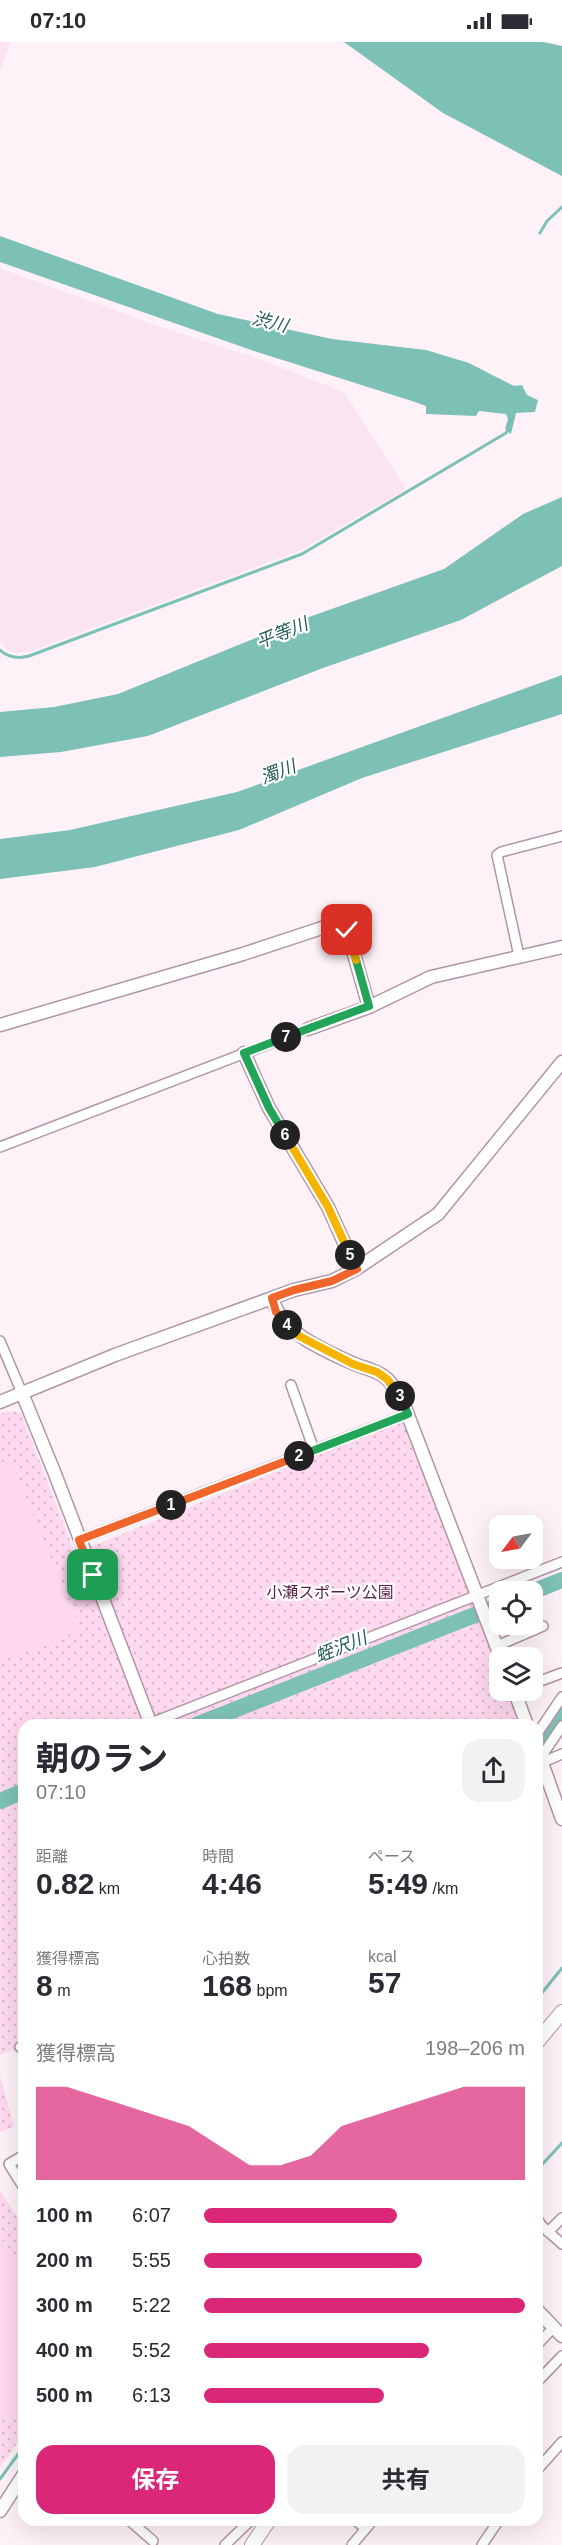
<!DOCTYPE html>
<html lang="ja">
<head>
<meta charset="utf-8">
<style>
	body { margin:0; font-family:Arial,"Noto Sans JP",sans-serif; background:#f2f2f3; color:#2b2b33; height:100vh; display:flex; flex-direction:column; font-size:22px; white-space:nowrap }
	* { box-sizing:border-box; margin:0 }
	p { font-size:20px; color:#7c7c81 }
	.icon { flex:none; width:33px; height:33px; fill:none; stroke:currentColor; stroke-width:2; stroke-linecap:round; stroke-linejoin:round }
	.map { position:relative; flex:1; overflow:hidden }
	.sheet { position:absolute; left:18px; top:1677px; width:525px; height:807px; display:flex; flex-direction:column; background:#fff; border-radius:18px; box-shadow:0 6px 24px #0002 }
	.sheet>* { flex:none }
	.needle { width:39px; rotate:238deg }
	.fabs { position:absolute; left:489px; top:1473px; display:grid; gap:12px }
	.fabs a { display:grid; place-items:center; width:54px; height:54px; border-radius:12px; background:#fff; box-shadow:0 6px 24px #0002; font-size:30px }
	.pin { position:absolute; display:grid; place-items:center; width:51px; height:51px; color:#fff; margin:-26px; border-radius:12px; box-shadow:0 3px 9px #0006 }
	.km { position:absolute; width:30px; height:30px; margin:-15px; border-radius:50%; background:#222; color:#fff; font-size:16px; line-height:30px; text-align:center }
	.round { display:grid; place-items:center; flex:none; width:63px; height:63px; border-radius:18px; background:#f2f2f3 }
	.summary { display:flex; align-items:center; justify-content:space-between; height:102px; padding:0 18px }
	h1 { font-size:33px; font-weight:700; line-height:45px }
	.figures { display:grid; grid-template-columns:repeat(3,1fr); gap:9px; height:102px; padding:6px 18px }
	.figures div { display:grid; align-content:center }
	.figures b { font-size:30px; font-weight:700 }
	.figures small { font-size:16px; font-weight:400 }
	.figures p { font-size:16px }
	.chart { height:168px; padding:12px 18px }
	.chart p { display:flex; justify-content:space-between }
	.chart svg { width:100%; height:108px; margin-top:6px; fill:#db2777; opacity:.7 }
	.button { display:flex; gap:12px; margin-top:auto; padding:12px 18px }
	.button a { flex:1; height:69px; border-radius:18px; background:#db2777; color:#fff; font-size:24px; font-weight:700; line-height:69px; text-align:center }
	.button a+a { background:#f2f2f3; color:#2b2b33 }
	ul { padding:0 18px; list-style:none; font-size:20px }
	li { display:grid; grid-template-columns:96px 72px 1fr; align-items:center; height:45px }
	li i { height:15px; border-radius:8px; background:#db2777 }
	.status { display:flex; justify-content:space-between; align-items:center; height:42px; padding:0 30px; background:#fff; direction:ltr }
	.status svg { height:16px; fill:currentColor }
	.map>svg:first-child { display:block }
	.built { fill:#fbe4f1 }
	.park { fill:url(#park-dots) }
	.pitch { fill:#fed9ef }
	.water { fill:#7dc1b6 }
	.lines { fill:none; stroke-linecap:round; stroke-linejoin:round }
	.stream { stroke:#7dc1b6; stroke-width:3 }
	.river { stroke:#7dc1b6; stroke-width:16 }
	.minor-casing { stroke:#b195a5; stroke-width:12 }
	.tertiary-casing { stroke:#b195a5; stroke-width:15 }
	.secondary-casing { stroke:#b195a5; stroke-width:16 }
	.minor { stroke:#fff; stroke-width:9 }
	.tertiary { stroke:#fff; stroke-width:12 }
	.secondary { stroke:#fff; stroke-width:14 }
	.split-1-casing { stroke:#fff; stroke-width:12 }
	.split-2-casing { stroke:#fff; stroke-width:12 }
	.split-3-casing { stroke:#fff; stroke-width:12 }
	.split-4-casing { stroke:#fff; stroke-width:12 }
	.split-5-casing { stroke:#fff; stroke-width:12 }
	.split-6-casing { stroke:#fff; stroke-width:12 }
	.split-7-casing { stroke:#fff; stroke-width:12 }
	.split-8-casing { stroke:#fff; stroke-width:12 }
	.split-9-casing { stroke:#fff; stroke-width:12 }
	.split-1 { stroke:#f0652b; stroke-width:8 }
	.split-2 { stroke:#f0652b; stroke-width:8 }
	.split-3 { stroke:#22a559; stroke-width:8 }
	.split-4 { stroke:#f5b400; stroke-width:8 }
	.split-5 { stroke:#f0652b; stroke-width:8 }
	.split-6 { stroke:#f5b400; stroke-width:8 }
	.split-7 { stroke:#22a559; stroke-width:8 }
	.split-8 { stroke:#22a559; stroke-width:8 }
	.split-9 { stroke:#f5b400; stroke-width:8 }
	.labels { text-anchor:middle; stroke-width:4.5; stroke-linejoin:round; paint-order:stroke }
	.park-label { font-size:16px; fill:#5a1f48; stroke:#fff }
	.water-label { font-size:18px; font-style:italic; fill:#255e56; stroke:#fff }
</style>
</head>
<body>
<div class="status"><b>07:10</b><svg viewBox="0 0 49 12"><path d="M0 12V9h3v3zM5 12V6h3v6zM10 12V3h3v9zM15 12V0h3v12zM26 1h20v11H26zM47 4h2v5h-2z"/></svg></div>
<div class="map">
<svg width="562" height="2503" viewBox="0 0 562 2503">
	<defs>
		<pattern id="park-dots" width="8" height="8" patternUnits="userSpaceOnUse" patternTransform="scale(1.5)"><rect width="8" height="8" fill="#fed9ef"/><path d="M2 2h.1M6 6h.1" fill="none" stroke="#d9b9cc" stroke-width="1.8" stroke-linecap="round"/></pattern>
	</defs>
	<rect width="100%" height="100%" fill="#fef1f8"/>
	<path class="built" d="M0,0h11l-11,28z
		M0,226l169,62 85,27 90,35 62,97 -105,61 -270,101 -15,2 -8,-3 -8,-9z"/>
	<path class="park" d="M9,1369l12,2 54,140 327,-132 97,237 1,32 13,1 14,34h-503v321l-24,9v-641z
		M0,2034l14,50 -14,6z
		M0,2149l24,35v207l-24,35z"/>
	<path class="pitch" d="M10,1417l71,171 -81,31v-198z
		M0,2196l24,27v135l-7,11 -17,11z"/>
	<path class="water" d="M344,0h199l19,4v130l-119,-63z
		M0,194l218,78 114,25 94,11 43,13 45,23 8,-1 5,10 11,5 -3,12 -19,1 -5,21 -6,-5 3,-10 -2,-5 -27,-3 -3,5 -50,-2v-8l-14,-5 -158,-50 -254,-89z
		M562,455v69l-101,54 -138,48 -175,68 -87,16 -61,5v-45l54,-5 64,-13 177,-72 149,-53 79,-55z
		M562,633v39l-200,64 -123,52 -144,37 -95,12v-40l70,-9 167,-38z"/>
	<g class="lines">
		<path class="stream" d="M540,191l7,-12 15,-14
			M0,608c9,8 18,9 29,6l273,-102 204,-121 3,-4
			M537,1957l25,-31
			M537,2128l25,-27
			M0,2437l24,-33"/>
		<path class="river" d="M532,1550l30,-12
			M196,1683l304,-120
			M537,1702l25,-32
			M0,1759l24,-10"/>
		<g class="minor-casing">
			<path id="minor" d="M519,914l-22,-101 4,-3 61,-16
				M0,1105l308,-118
				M0,1299l22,52
				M291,1343l23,65
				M79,1498l329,-126
				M497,1604l46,-20
				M532,1642l30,-11
				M151,1681l411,-161
				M537,1692l25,-37
				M541,1715l21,-31
				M543,1720l19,-8
				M20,2005l4,-1
				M24,2113l-15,9 15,24
				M537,2176l4,7 21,19
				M548,2190l14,-14
				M537,2303l17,-18
				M537,2340l25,-26
				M537,2428l25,-28
				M129,2478l24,21
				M355,2478l10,8
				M225,2503l26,-25
				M352,2503l21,-25
				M482,2503l17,-25"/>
		</g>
		<g class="tertiary-casing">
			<path id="tertiary" d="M0,983l243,-71 91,-30 11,1 2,5 22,77 62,-30 131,-30
				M308,987l61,-22
				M244,1011l25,55 59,99 28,62
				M272,1256c10,35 49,51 80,65 11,5 25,7 34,15 6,5 10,13 15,19l100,261
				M22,1351l33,81 96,251
				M0,1360l115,-47 179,-65 38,-9 24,-12 82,-55 124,-152
				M514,1648l13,35
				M537,1707l25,70
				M537,2268l25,26
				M0,2469l24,-37"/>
		</g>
		<g class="secondary-casing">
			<path id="secondary" d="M537,2000l25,-30
				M252,2503l17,-25"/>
		</g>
		<use href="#minor" class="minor"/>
		<use href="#tertiary" class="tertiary"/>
		<use href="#secondary" class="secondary"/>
	</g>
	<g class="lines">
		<g class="split-1-casing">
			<path id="split-1" d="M93,1533l-14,-35 92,-35"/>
		</g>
		<g class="split-2-casing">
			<path id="split-2" d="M171,1463l128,-49"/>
		</g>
		<g class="split-3-casing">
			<path id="split-3" d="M299,1414l109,-42 -8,-18"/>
		</g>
		<g class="split-4-casing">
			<path id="split-4" d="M287,1283l12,11 54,28 24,8 10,7 13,17"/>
		</g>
		<g class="split-5-casing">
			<path id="split-5" d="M287,1283l-11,-13 -4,-14 22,-8 38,-9 25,-12 -7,-14"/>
		</g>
		<g class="split-6-casing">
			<path id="split-6" d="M285,1093l43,72 22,48"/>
		</g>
		<g class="split-7-casing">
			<path id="split-7" d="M285,1093l-16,-27 -25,-55 42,-16"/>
		</g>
		<g class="split-8-casing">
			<path id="split-8" d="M286,995l83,-31 -13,-46"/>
		</g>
		<g class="split-9-casing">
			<path id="split-9" d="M347,888l9,30"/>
		</g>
		<use href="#split-1" class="split-1"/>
		<use href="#split-2" class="split-2"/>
		<use href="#split-3" class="split-3"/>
		<use href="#split-4" class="split-4"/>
		<use href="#split-5" class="split-5"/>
		<use href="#split-6" class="split-6"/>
		<use href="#split-7" class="split-7"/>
		<use href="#split-8" class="split-8"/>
		<use href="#split-9" class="split-9"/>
	</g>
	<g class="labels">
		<g class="park-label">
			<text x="330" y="1556">小瀬スポーツ公園</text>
		</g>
		<g class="water-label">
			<text transform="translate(270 280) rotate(14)" y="6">渋川</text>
			<text transform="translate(282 591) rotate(-22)" y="6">平等川</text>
			<text transform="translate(278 730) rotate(-21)" y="6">濁川</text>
			<text transform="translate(341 1605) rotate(-22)" y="6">蛭沢川</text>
		</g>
	</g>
</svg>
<div class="fabs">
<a><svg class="needle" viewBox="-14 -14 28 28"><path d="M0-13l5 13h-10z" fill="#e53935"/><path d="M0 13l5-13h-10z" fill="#7c7c81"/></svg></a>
<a><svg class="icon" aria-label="locate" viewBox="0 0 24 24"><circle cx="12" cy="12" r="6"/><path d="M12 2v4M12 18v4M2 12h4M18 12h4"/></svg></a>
<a><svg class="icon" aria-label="layers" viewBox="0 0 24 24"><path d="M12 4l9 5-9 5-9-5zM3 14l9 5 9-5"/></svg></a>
</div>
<div class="pin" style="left:93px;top:1533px;background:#1e9e55"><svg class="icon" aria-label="arrive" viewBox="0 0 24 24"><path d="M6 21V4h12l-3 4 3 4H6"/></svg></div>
<div class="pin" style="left:347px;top:888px;background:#d93025"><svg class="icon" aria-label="check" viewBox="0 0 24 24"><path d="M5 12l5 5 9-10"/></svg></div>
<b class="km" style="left:171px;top:1463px">1</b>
<b class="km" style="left:299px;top:1414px">2</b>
<b class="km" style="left:400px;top:1354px">3</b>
<b class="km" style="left:287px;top:1283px">4</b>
<b class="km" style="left:350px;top:1213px">5</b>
<b class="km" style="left:285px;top:1093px">6</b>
<b class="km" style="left:286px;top:995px">7</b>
<section class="sheet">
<div class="summary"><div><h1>朝のラン</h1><p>07:10</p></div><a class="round"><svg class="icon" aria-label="share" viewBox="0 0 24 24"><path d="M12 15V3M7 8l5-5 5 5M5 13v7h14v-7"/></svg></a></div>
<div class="figures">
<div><p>距離</p><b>0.82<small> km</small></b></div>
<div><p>時間</p><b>4:46</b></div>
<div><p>ペース</p><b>5:49<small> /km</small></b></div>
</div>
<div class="figures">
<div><p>獲得標高</p><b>8<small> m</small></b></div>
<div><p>心拍数</p><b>168<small> bpm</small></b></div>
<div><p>kcal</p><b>57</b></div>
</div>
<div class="chart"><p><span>獲得標高</span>198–206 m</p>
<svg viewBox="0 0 160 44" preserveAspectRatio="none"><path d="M0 44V6L10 6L20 10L30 14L40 18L50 22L60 30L70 38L80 38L90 34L100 22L110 18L120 14L130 10L140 6L150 6L160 6V44z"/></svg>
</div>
<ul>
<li><b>100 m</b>6:07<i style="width:60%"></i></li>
<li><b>200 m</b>5:55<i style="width:68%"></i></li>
<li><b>300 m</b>5:22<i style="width:100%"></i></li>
<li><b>400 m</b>5:52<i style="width:70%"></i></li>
<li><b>500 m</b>6:13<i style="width:56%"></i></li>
</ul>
<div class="button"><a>保存</a><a>共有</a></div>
</section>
</div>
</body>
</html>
